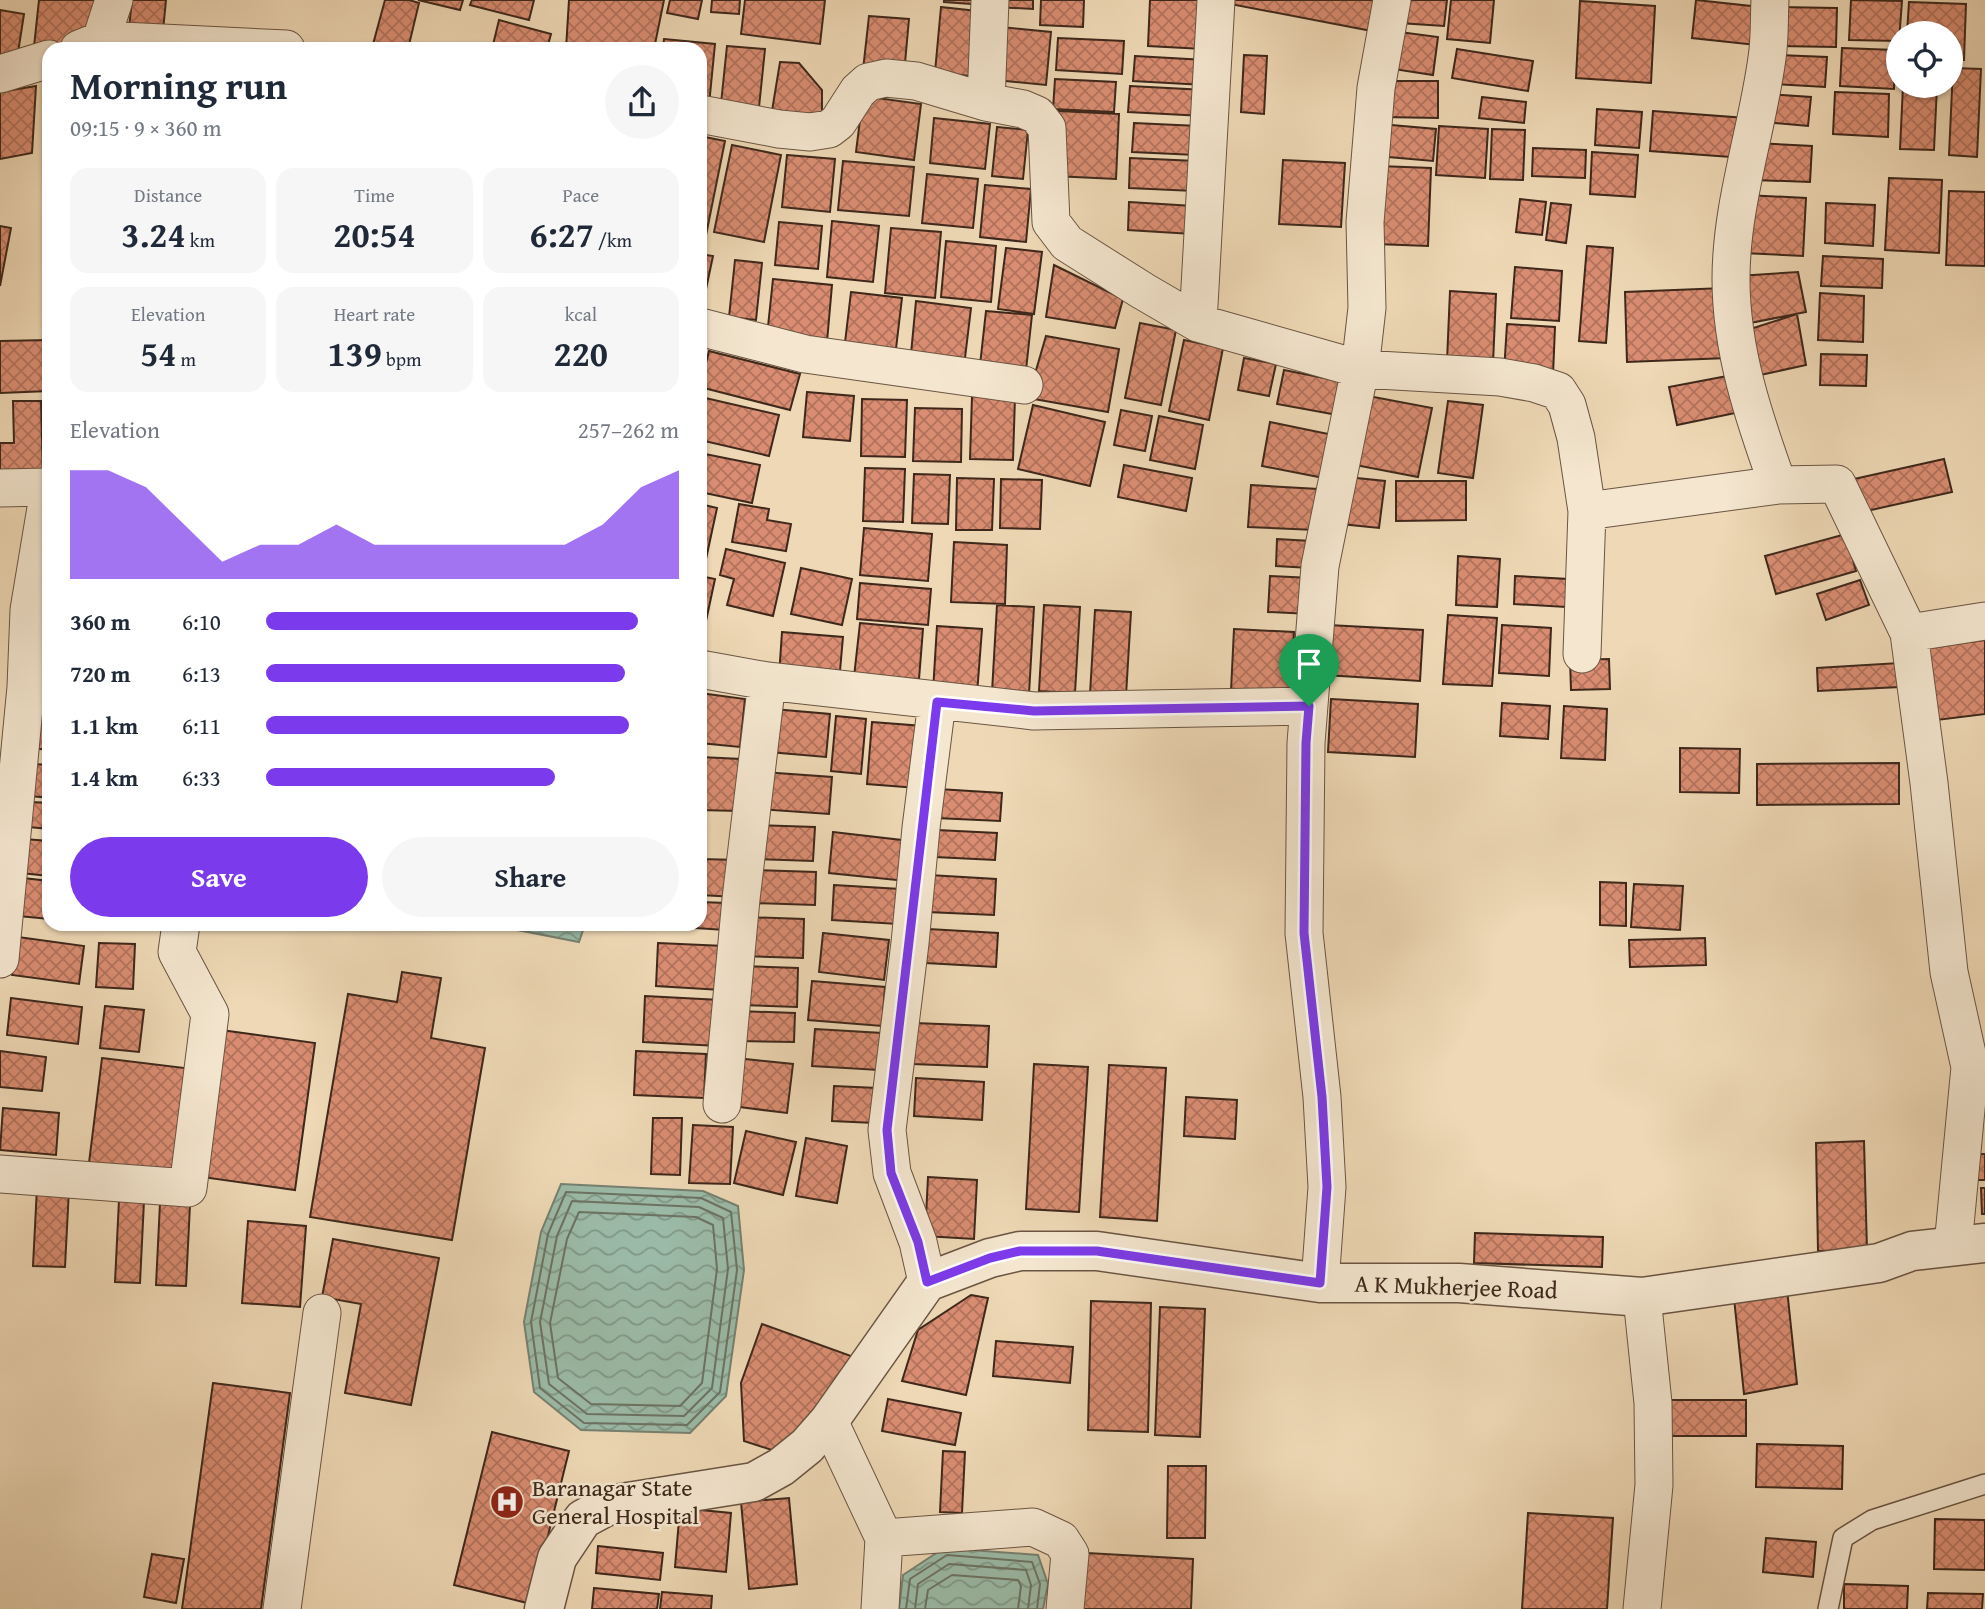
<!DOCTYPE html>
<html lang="en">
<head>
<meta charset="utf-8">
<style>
	body { margin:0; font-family:"Gentium Book Plus",serif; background:#f6f6f7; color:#1f2937; height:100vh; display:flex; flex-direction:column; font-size:26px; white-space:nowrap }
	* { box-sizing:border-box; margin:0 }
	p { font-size:23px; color:#747a83 }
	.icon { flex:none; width:38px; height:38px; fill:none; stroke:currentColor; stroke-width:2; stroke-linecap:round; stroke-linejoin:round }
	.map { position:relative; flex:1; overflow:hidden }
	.sheet { position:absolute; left:42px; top:42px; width:665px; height:889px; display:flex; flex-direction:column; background:#fff; border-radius:21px; box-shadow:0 2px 5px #0004 }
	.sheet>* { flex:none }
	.tools { position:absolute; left:1886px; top:21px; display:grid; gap:14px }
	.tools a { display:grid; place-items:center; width:77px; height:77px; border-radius:50%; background:#fff; box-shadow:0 2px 5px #0004; font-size:35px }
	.pin { position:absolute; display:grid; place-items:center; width:60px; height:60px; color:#fff; margin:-72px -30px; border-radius:50% 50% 50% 0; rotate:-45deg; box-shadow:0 0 7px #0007 }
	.pin .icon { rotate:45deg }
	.round { display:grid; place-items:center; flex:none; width:74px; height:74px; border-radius:37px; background:#f6f6f7 }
	.head { display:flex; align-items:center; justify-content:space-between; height:119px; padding:0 28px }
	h1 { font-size:38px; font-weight:800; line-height:52px }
	.figures { display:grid; grid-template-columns:repeat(3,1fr); gap:10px; height:119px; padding:7px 28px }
	.figures div { display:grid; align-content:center; border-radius:18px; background:#f6f6f7; text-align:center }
	.figures b { font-size:35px; font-weight:800 }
	.figures small { font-size:19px; font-weight:400 }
	.figures p { font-size:19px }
	.chart { height:196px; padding:14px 28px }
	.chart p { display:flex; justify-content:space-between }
	.chart svg { width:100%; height:126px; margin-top:7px; fill:#7c3aed; opacity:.7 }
	.primary-button { display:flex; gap:14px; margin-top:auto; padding:14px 28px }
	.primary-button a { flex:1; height:80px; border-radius:42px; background:#7c3aed; color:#fff; font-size:28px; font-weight:800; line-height:80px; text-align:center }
	.primary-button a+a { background:#f6f6f7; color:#1f2937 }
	ul { padding:0 28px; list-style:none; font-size:23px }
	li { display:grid; grid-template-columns:112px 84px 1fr; align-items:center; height:52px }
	li i { height:18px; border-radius:9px; background:#7c3aed }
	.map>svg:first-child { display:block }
	.water { fill:url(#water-waves); stroke:#768070; stroke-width:2 }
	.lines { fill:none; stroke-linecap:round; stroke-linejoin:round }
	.shore { stroke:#6c7262; stroke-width:2 }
	.building { fill:url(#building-cross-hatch); stroke:#3e281b; stroke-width:2 }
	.service-casing { stroke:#6a5442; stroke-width:22 }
	.minor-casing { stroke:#6a5442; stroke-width:39 }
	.tertiary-casing { stroke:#6a5442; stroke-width:41 }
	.service { stroke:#f4e6cf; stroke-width:19 }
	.minor { stroke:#f4e6cf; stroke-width:37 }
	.tertiary { stroke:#f4e6cf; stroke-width:38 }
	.route-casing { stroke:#fff; stroke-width:14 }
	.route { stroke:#7c3aed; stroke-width:9 }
	.labels { text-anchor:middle; stroke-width:5; stroke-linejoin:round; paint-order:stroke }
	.street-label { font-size:24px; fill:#3e281b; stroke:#f4e6cf }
	.poi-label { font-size:24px; fill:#3e281b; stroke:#f4e6cf; text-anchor:start }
</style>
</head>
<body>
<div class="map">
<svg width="1985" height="1609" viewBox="0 0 1985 1609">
	<defs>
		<pattern id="water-waves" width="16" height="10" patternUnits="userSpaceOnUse" patternTransform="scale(1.75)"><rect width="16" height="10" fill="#9bbba8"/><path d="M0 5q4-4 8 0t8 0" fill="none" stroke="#809888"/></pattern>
		<pattern id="building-cross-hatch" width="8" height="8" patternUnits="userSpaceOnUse" patternTransform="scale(1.75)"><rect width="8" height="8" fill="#da8d72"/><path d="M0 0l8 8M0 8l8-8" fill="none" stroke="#b2735d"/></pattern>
	</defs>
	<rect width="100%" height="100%" fill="#eed8b5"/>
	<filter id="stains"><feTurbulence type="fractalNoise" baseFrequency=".00286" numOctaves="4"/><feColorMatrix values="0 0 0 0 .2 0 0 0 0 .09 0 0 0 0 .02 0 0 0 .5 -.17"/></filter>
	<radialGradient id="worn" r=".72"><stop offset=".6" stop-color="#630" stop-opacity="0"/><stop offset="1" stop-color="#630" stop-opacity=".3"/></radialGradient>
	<path class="water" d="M487,924h98l-6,18z
		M561,1184l142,7 35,15 6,64 -18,126 -36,37 -109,-3 -47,-38 -10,-70 17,-90z
		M944,1548l94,7 10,29 -5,25h-144l4,-34z"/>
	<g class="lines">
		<path class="shore" d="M566,1192l135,6 30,14 6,58 -17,122 -33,33 -103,-2 -44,-35 -9,-66 17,-88z
			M572,1201l127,6 24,11 5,51 -16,119 -28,28 -97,-2 -38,-30 -9,-62 17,-86z
			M579,1212l117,5 17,8 4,44 -15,114 -22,23 -89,-2 -33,-26 -8,-55 17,-84z
			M906,1609l4,-30 37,-24 85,7 8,22 -3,25
			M915,1609l3,-25 31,-20 77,6 5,15 -3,24
			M925,1609l3,-19 24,-15 66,5 3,6 -3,23"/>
	</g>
	<path class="building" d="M39,0h60l-7,33 -59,23z
		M132,0h34l-3,31 -34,-3z
		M385,0h24l10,3 -11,46 -36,-1z
		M418,0h45l-3,10z
		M472,0h62l-5,20 -59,-15z
		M569,0h95l-10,49h-88z
		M670,0h32l-4,19 -31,-6z
		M712,0h28l-1,14 -28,-2z
		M745,0h80l-5,44 -79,-10z
		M944,0h42l-1,5 -41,-3z
		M997,0h36v9l-37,-2z
		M1041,0h43l-1,27 -43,-2z
		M1150,0h55l-2,49 -55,-3z
		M1225,0h159l-7,32 -152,-29z
		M1401,0h46l-3,26 -45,-3z
		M1451,0h43l-4,43 -43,-4z
		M1696,0l64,7 -4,38 -64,-7z
		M1851,0l51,1 -3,40 -50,-1z
		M1580,1l75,5 -4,77 -75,-5z
		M1909,2l57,2 -2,56h-13v-27h-44z
		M941,7l45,5 -7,65 -44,-5z
		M1775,7l62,1 -1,39 -61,-1z
		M0,10l24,4 -7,45 -17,-3z
		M869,16l40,3 -5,55 -41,-4z
		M499,20l52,14 -4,15h-55z
		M1001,27l50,5 -5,53 -50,-5z
		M1392,31l46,6 -5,38 -46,-7z
		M1058,38l66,3 -2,33 -66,-4z
		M664,39l51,5 -6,61 -9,-1v-55h-37z
		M727,46l38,3 -7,68 -38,-4z
		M1842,48l53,2 -1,39 -54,-3z
		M1457,49l76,12 -5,30 -76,-13z
		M1244,55l23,1 -3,58 -23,-2z
		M1775,55l52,2 -2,30 -52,-3z
		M1135,56l70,4 -1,25 -71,-4z
		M780,62l19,1 23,27v28l-50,-7z
		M1953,68l28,1 -4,88 -28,-2z
		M1055,79l61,3 -2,30 -61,-3z
		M1384,81h54v37l-55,-1z
		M36,86l-4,67 -32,6v-67z
		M1130,86l75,4 -2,26 -75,-4z
		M1903,86h34l-3,64 -34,-1z
		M1835,92l54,2 -1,43 -55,-3z
		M1767,94l44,3 -3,29 -43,-4z
		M863,96l58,8 -7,56 -58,-8z
		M1482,97l44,5 -2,21 -45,-5z
		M1597,109l45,3 -3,36 -44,-3z
		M1058,111l61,3 -3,65 -62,-3z
		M1653,111l93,7 -2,40 -94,-7z
		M934,118l56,6 -5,45 -55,-6z
		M1134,123l64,3 -2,29 -64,-3z
		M1380,124l56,5 -3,32 -56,-5z
		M1439,126l49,3 -3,49 -49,-3z
		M997,127l31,3 -5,49 -31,-3z
		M1492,129l33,1 -2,50 -33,-1z
		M700,136l25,5 -19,94 -6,-1z
		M1755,143l57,3 -2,36 -56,-2z
		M732,145l49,10 -17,87 -50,-10z
		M1533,148l53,2 -1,28 -53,-2z
		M1592,152l46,3 -3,42 -45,-3z
		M787,155l48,4 -5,53 -48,-5z
		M1130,158l66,3 -2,30 -65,-3z
		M1283,160l62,3 -4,64 -62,-3z
		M843,161l71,6 -5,49 -71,-6z
		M1379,166l52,2 -3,78 -52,-2z
		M927,174l51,5 -5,49 -51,-5z
		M1889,178l53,2 -3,73 -54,-3z
		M985,185l46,4 -5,53 -46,-5z
		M1949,191l36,1v74l-39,-1z
		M1745,195l61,3 -3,58 -60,-3z
		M1520,199l26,3 -4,33 -26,-3z
		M1129,202l64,4 -1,28 -64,-4z
		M1551,203l20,2 -5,38 -20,-3z
		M1826,203l49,2 -2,41 -48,-3z
		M832,221l47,5 -6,56 -46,-5z
		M779,222l43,4 -4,43 -43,-4z
		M0,226l11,2 -11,58z
		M891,228l50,4 -6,66 -50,-5z
		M946,241l50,5 -5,56 -50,-5z
		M1587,246l26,2 -7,95 -27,-2z
		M1006,248l36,4 -8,62 -36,-5z
		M700,254l13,2 -11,52 -2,-1z
		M1823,256l60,3 -1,29 -61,-2z
		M735,260l27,3 -6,57 -27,-3z
		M1054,265l69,34 -8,29 -69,-11z
		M1515,267l47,4 -3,50 -48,-3z
		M1798,272l8,40 -66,13 -2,-49z
		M773,279l59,6 -5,57 -60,-6z
		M1724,288l4,70 -101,4 -2,-70z
		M1450,291l46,3 -3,70 -46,-3z
		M851,292l51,6 -7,59 -51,-6z
		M1820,293l44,3 -1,46 -45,-2z
		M916,301l55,7 -6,50 -54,-4z
		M986,311l46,4 -6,55 -46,-5z
		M1797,314l9,51 -55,12 -10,-45z
		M1140,323l36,7 -15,75 -36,-7z
		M1507,324l48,3 -2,48 -49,-3z
		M1046,336l73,13 -11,63 -80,-14z
		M48,340l1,51 -49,2v-52z
		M1184,340l39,8 -14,72 -40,-9z
		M709,351l91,23 -10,36 -90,-23z
		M1821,354l46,1 -1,31 -46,-1z
		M1244,358l32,6 -7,32 -31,-6z
		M1284,370l65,13 -6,33 -66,-12z
		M1738,374l7,37 -68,14 -8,-38z
		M807,392l47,4 -4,45 -47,-4z
		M1363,395l69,13 -14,69 -68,-13z
		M972,396l43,1 -2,63 -43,-1z
		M701,397l78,18 -10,41 -69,-16z
		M862,399l45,1 -2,57 -44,-1z
		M13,401h28l2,74 -43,1v-33h14z
		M1448,401l35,4 -10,73 -35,-5z
		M1033,405l72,17 -15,64 -72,-17z
		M915,408l47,1 -1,53 -48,-1z
		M1121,410l31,6 -7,35 -31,-6z
		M1159,416l44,9 -8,44 -45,-9z
		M1270,422l68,14 -9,43 -67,-13z
		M700,453l60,12 -8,38 -52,-11z
		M1944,459l8,33 -90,20 -8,-33z
		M1124,465l68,13 -6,33 -68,-14z
		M865,468l40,1 -2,53 -40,-1z
		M914,474l36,1 -2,49 -36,-1z
		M1347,477l38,4 -6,47 -38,-4z
		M957,478l37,1 -2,51h-36z
		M1001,479l41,1 -2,49 -40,-1z
		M1396,481h70v39l-70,1z
		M1251,485l67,4 -3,41 -67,-3z
		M700,504l17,4 -11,51 -6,-1z
		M739,504l30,5 -2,11 24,4 -5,27 -54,-9z
		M864,528l68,6 -4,47 -68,-6z
		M1846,534l10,37 -80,23 -11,-38z
		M1277,539l34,2 -1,27 -34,-2z
		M954,542l53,3 -2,59 -54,-2z
		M726,549l59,14 -12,53 -46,-11 7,-26 -14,-4z
		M1458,556l42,3 -3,48 -41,-2z
		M801,568l51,11 -10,46 -51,-11z
		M700,576l15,3 -15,70z
		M1270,576l42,2 -2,36 -42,-2z
		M1515,576l53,3 -2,28 -52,-3z
		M1860,580l9,25 -43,15 -9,-26z
		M860,583l71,6 -3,36 -71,-6z
		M997,605l37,2 -5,87 -37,-2z
		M1044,605l36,2 -5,86 -36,-2z
		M1095,610l36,2 -5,84 -36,-2z
		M1448,615l49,3 -5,68 -49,-2z
		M860,623l63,6 -4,50 -65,-2z
		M1328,625l95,5 -3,51 -95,-6z
		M1502,625l49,3 -2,48 -50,-3z
		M937,626l45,3 -5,65 -44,-3z
		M1234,629l60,3 -4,62 -59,-3z
		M782,632l61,5 -4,45 -60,-6z
		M1985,640v74l-56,7 -9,-73z
		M1609,659l1,30 -39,1 -1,-30z
		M1899,663l1,24 -82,4 -1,-23z
		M700,693l45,6 -5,48 -40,-4z
		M1331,699l87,5 -3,53 -87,-5z
		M1502,703l48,3 -2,33 -48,-3z
		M1564,706l43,3 -2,51 -44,-2z
		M773,709l57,5 -4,43 -57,-5z
		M34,715l15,2v33l-18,-2z
		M836,716l30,3 -5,55 -30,-3z
		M872,722l51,4 -6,62 -50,-4z
		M1680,748l60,1 -1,44 -59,-1z
		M700,757l41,2 -3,52 -38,-1z
		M1899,763v41l-142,1v-41z
		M33,764l16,1v33l-18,-2z
		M763,772l69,5 -3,37 -69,-5z
		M938,789l64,4 -2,28 -64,-3z
		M31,802l18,1v26l-20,-2z
		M757,825l58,2 -2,34 -57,-2z
		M937,830l60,3 -2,27 -60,-3z
		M833,832l77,9 -4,40 -77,-8z
		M24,839l25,2v35l-28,-3z
		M700,859l38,1 -2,37 -36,-2z
		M754,870l62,2 -1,33 -63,-2z
		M929,875l67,4 -2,36 -67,-3z
		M23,878l26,3v38l-30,-3z
		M1600,882l26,1v43l-26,-1z
		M1634,884l49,2 -3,44 -49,-3z
		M834,885l66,4 -2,35 -66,-4z
		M700,902l26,1 -1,27 -60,-4 1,-2h34z
		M745,917l59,2 -1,39 -60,-2z
		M205,924h60v3l-60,-1z
		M928,929l70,4 -2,34 -70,-4z
		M823,933l66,7 -5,40 -65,-8z
		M18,937l66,9 -5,38 -67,-9z
		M1705,938l1,27 -76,2 -1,-27z
		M99,943l36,1 -2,45 -37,-2z
		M658,943l66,3 -3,44 -65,-4z
		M741,966l57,2 -1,39 -57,-2z
		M402,972l39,6 -10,60 54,10 -33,192 -142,-23 38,-223 49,8z
		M812,981l73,6 -3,39 -74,-6z
		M645,996l75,4 -2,46 -75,-4z
		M11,998l71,9 -4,37 -71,-9z
		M105,1006l39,4 -5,42 -39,-4z
		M739,1011l56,2 -1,29 -56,-1z
		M915,1023l74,3 -2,41 -74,-3z
		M815,1029l67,4 -3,37 -67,-4z
		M221,1030l94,13 -20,147 -93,-13z
		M0,1051l46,6 -4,34 -42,-4z
		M636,1051l70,3 -2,44 -70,-3z
		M102,1058l91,11 -12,105 -92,-11z
		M736,1058l57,6 -6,49 -56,-7z
		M1034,1064l54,3 -9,145 -53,-3z
		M1109,1065l57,3 -9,153 -57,-4z
		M916,1078l68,4 -2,38 -68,-4z
		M834,1086l43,2 -3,35 -42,-2z
		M1186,1097l51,3 -2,39 -51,-3z
		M3,1108l56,5 -3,42 -56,-5z
		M653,1118h29l-2,57 -29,-1z
		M693,1125l40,2 -3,57 -41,-1z
		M746,1131l50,11 -13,53 -49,-12z
		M806,1138l41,8 -10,57 -41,-7z
		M1864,1141l3,109 -49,1 -2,-108z
		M1974,1154h11v26h-12z
		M928,1177l49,3 -3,59 -49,-3z
		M37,1187l32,2 -4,78 -32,-1z
		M1981,1188h4v26h-3z
		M119,1200l25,1 -4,82 -25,-1z
		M160,1203l30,2 -4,81 -30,-1z
		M248,1221l58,5 -6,81 -58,-4z
		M1475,1233l128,4 -1,30 -128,-4z
		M333,1239l106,19 -28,147 -66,-12 16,-89 -39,-7z
		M1787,1289l10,95 -53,10 -10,-96z
		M971,1295l17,3 -22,97 -64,-14 16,-51z
		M1091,1301l60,2 -3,129 -60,-2z
		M1160,1307l45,2 -5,128 -45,-2z
		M762,1324l89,32 -25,53 -48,43 -34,-11 -3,-58z
		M996,1341l77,6 -3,36 -77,-7z
		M213,1383l77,10 -29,216h-79z
		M888,1399l73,14 -6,32 -73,-14z
		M1665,1400h81v36h-81z
		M492,1432l77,19 -38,153 -77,-19z
		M1757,1444l86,2 -1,43 -86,-2z
		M943,1451l22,1 -3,61 -22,-1z
		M1168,1466h38l-1,72h-38z
		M789,1498l8,86 -48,5 -8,-87z
		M680,1508l51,5 -5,59 -51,-5z
		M1528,1513l85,5 -6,91h-85z
		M1935,1519l50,1v50l-51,-1z
		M1766,1538l50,4 -3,35 -50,-5z
		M598,1546l65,7 -3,27 -64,-7z
		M1087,1553l106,6 -2,50h-108z
		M152,1554l32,5 -8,44 -32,-6z
		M1844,1584l64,2 -1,23h-63z
		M594,1588l65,6 -2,15h-65z
		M662,1592l50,4 -1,13h-51z
		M1928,1593l55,1 -1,15h-55z"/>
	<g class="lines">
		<g class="service-casing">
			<path id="service" d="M1828,1609l15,-71 29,-18 113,-36"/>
		</g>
		<g class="minor-casing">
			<path id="minor" d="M1770,0c-1,19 0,39 -3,58 -10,74 -36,146 -36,221 0,72 23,139 47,206
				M101,40l13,-40
				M79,49l22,-9 185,9
				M0,74l49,-15
				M986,102l4,-102
				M700,114l79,15 31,3 19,-3 9,-7 20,-31 10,-9 18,-4 30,3 70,21 37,7 14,6 10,13 4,94 16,21 76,48 55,32 162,46 140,8 34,6 24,8 9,14 9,33 11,73 -5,143
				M1198,323l18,-323
				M700,327l105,27 219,31
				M0,488l49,-1
				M1587,511l191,-26 59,-1 72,149 20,150 20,189 21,95 -17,179
				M1909,633l76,-12
				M700,669l67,12 267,30 275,-5
				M0,959l26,-272 3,-77 20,-120
				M722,1104l19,-205 26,-218
				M0,1174l188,14 22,-174 -33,-62 4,-28
				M927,1282l-9,-40 -26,-69 -5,-43 23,-187 11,-115 16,-126
				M1320,1283l7,-96 -5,-90 -18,-164 2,-190 14,-177 40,-197 7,-61 -2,-86 11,-134 16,-88
				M1642,1297l11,106 1,82 -12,124
				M829,1421l55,117 -4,71
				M884,1538l149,-11 28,13 9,14 -5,55
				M282,1609l40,-296"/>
		</g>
		<g class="tertiary-casing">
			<path id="tertiary" d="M544,1609l13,-51 26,-39 26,-14 145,-23 27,-15 26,-21 22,-25 98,-139 63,-24 30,-7h77l223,32h139l183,14 237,-34 33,-12 73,-8"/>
		</g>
		<use href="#service" class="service"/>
		<use href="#minor" class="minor"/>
		<use href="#tertiary" class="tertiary"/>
	</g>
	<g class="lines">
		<g class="route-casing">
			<path id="route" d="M937,702l97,9 275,-5 -3,37 -2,190 18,164 5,90 -7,96 -223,-32h-77l-30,7 -63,24 -9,-40 -27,-69 -4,-43z"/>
		</g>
		<use href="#route" class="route"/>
	</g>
	<defs>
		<g id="hospital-disc" transform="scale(1.75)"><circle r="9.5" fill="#8f2418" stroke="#f4e6cf"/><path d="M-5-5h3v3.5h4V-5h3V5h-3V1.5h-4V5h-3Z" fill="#fff"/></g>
	</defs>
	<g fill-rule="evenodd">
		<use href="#hospital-disc" x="507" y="1502"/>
	</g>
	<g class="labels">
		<g class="street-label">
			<text transform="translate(1456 1287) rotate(2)" y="8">A K Mukherjee Road</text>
		</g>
		<g class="poi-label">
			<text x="532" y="1496">Baranagar State<tspan x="532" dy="28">General Hospital</tspan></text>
		</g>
	</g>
	<rect width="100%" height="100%" filter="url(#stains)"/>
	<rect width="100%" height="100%" fill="url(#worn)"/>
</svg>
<div class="tools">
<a><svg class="icon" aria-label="locate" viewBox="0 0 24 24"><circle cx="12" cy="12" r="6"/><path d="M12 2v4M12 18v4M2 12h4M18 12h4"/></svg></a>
</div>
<div class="pin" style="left:1309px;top:706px;background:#1e9e55"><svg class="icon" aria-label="arrive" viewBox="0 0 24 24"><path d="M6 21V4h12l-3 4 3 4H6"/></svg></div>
<section class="sheet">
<div class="head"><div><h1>Morning run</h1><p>09:15 · 9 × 360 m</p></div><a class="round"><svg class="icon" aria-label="share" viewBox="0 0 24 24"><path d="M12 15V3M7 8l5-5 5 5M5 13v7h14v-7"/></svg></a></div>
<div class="figures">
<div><p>Distance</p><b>3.24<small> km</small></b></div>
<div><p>Time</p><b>20:54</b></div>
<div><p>Pace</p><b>6:27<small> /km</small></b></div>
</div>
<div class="figures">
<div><p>Elevation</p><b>54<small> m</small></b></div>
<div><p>Heart rate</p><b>139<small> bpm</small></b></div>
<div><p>kcal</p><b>220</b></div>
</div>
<div class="chart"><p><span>Elevation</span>257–262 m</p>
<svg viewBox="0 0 160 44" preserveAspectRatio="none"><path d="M0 44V6L10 6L20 12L30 25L40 38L50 32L60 32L70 25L80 32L90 32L100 32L110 32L120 32L130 32L140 25L150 12L160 6V44z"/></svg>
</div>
<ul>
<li><b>360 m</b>6:10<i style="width:90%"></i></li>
<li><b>720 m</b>6:13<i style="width:87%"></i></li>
<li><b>1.1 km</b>6:11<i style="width:88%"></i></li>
<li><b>1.4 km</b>6:33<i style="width:70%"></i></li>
</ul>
<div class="primary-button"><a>Save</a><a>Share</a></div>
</section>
</div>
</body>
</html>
